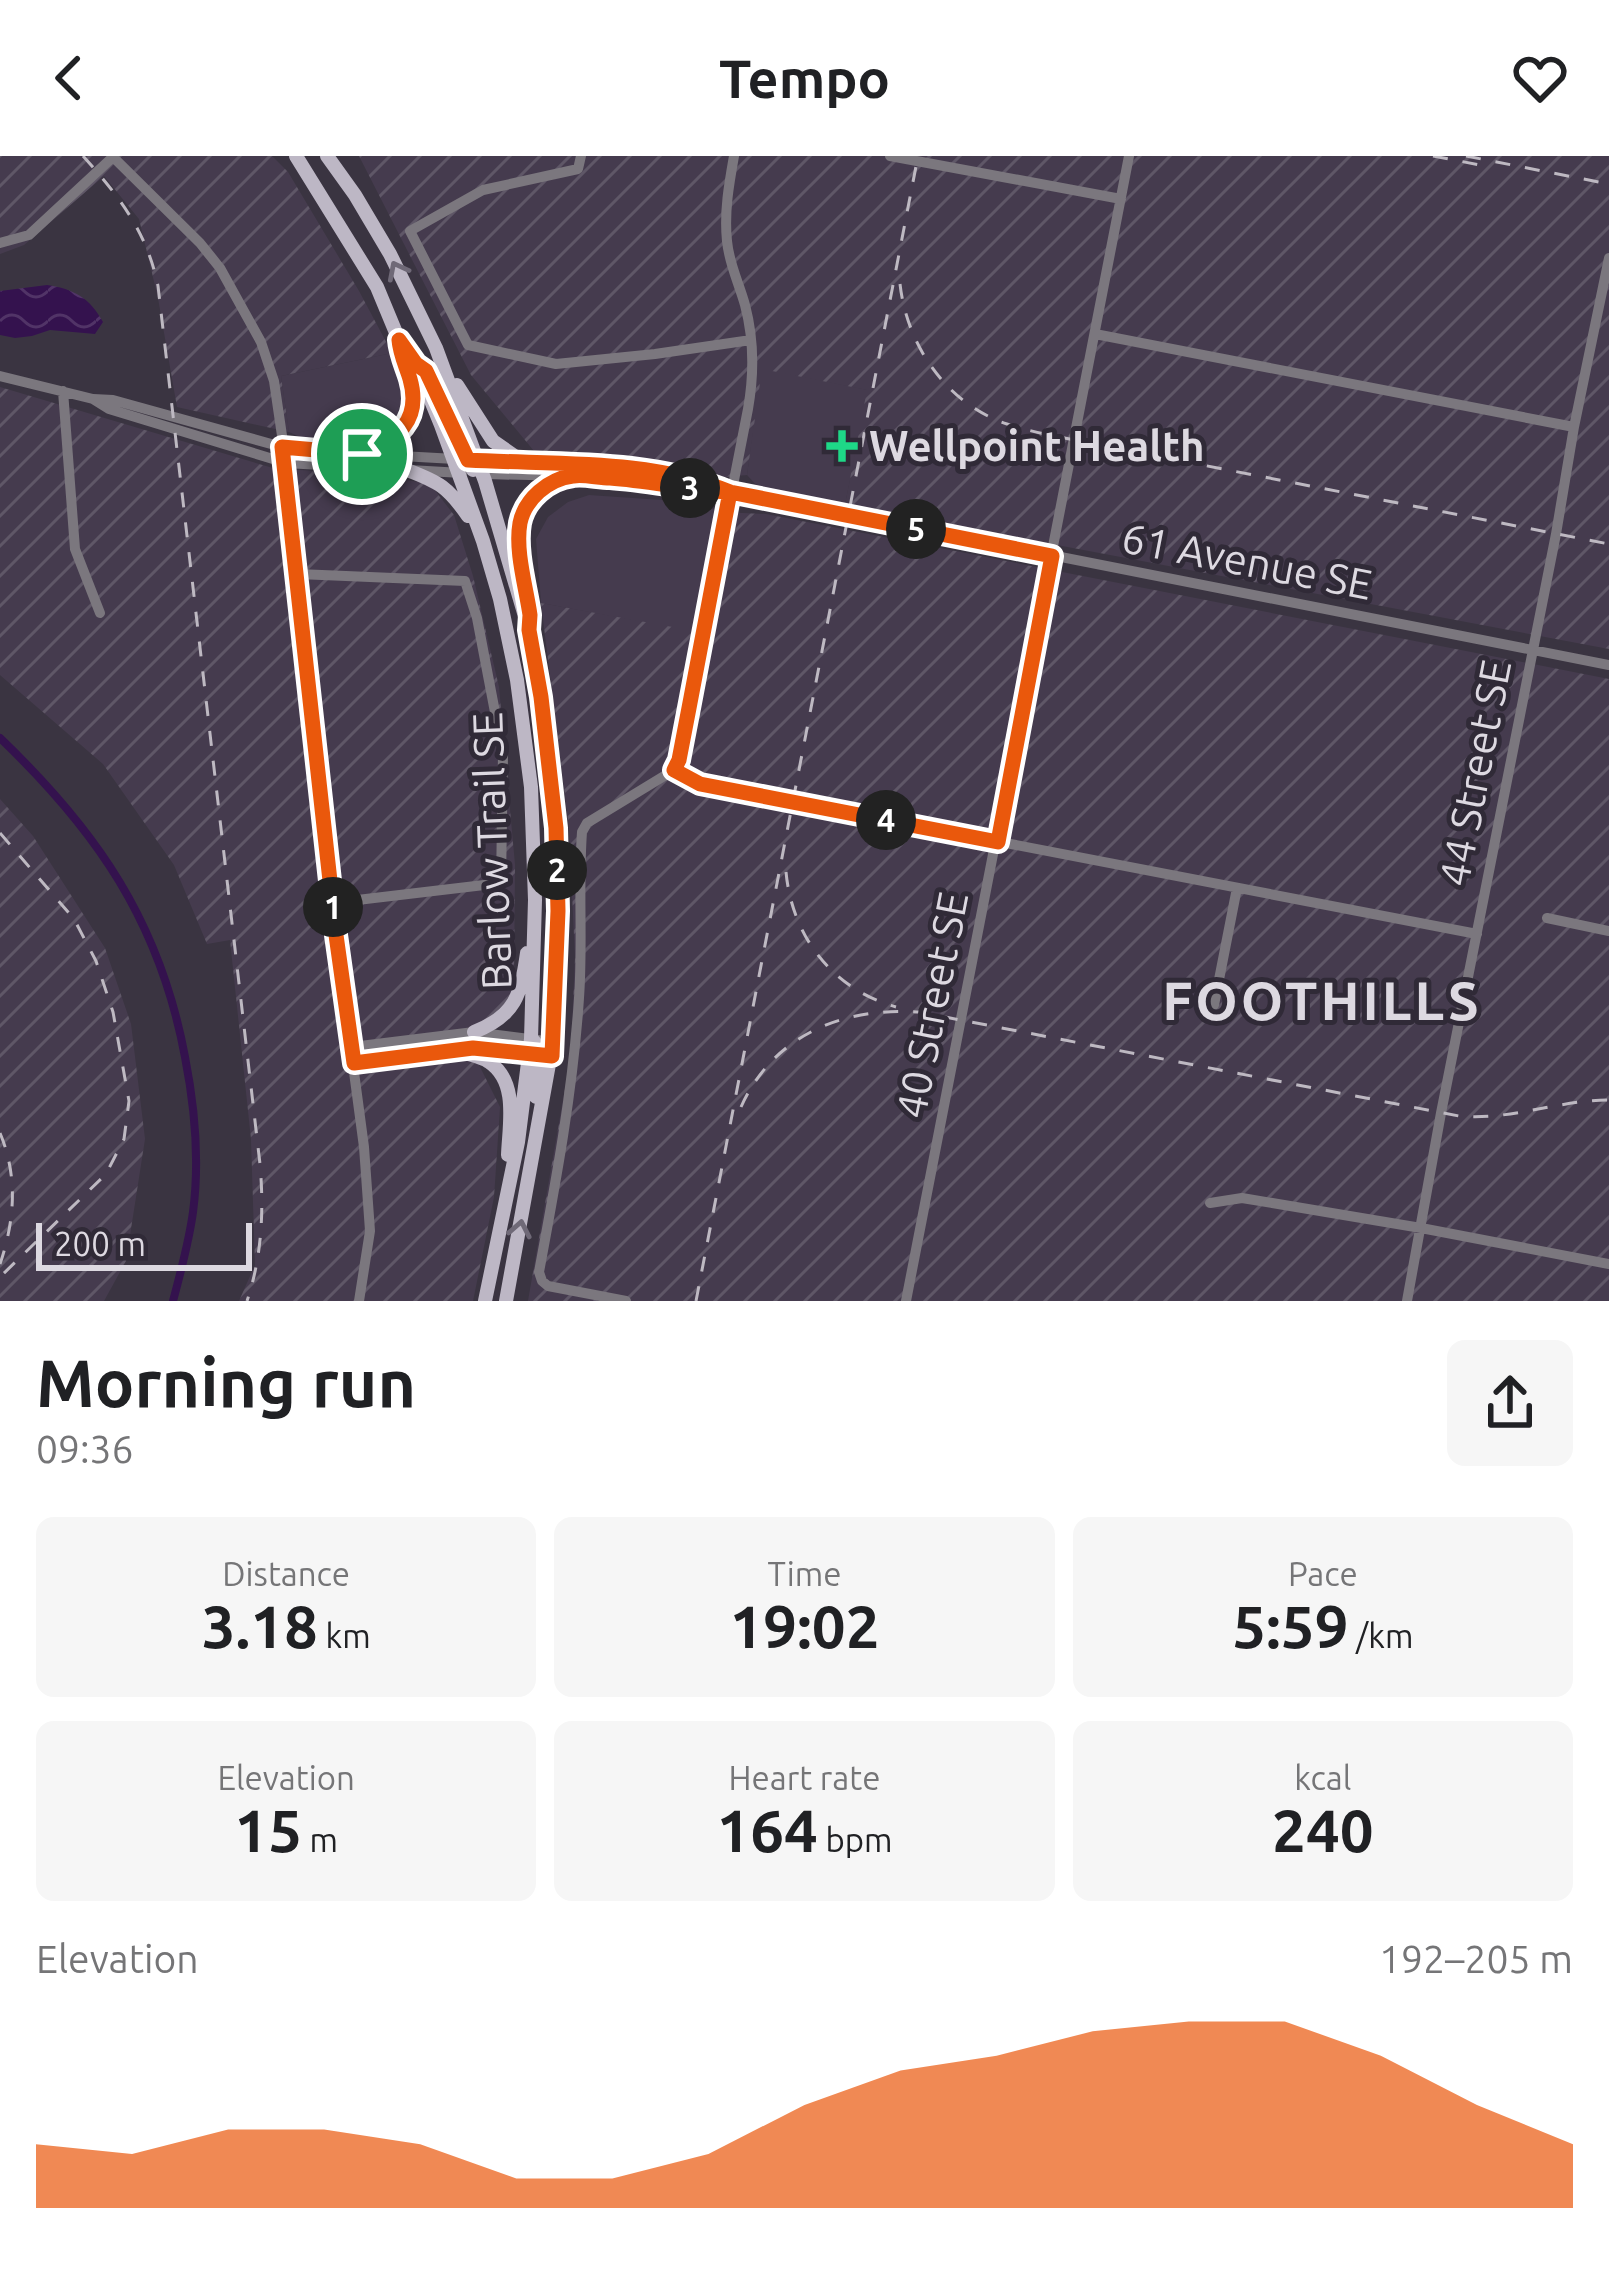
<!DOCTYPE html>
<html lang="en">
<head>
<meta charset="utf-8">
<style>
	body { margin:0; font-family:Ubuntu,sans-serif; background:#f6f6f6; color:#202124; height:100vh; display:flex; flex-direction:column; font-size:45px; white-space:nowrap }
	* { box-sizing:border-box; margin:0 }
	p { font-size:39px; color:#757577 }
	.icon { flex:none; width:66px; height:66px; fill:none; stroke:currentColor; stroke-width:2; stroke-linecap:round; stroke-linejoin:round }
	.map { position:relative; height:1145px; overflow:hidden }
	.panel { display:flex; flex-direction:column; background:#fff; flex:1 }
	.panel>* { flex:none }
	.scale { position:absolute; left:36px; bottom:30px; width:216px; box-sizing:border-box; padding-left:12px; border:6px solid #ddd9e1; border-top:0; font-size:33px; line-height:42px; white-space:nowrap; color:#ddd9e1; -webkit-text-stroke:9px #302a37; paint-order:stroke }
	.pin { position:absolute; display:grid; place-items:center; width:102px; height:102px; color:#fff; margin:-51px; border:6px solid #fff; border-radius:50%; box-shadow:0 3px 12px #0007 }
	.km { position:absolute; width:60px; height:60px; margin:-30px; border-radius:50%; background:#222; color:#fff; font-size:33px; line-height:60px; text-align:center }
	.round { display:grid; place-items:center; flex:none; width:126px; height:126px; border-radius:18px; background:#f6f6f6 }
	.summary { display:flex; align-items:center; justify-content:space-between; height:204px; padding:0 36px }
	h1 { font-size:66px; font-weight:700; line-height:90px }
	.figures { display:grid; grid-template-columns:repeat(3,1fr); gap:18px; height:204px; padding:12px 36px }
	.figures div { display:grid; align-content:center; border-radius:18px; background:#f6f6f6; text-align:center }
	.figures b { font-size:60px; font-weight:700 }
	.figures small { font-size:33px; font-weight:400 }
	.figures p { font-size:33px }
	.chart { height:336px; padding:24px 36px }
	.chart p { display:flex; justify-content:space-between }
	.chart svg { width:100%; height:216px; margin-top:12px; fill:#ea580c; opacity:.7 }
	header { display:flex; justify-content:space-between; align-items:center; height:156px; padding:0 36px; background:#fff; font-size:54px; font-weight:700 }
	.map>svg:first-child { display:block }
	.built { fill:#453b4e }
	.industrial { fill:url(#industrial-furrows) }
	.water { fill:url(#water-waves) }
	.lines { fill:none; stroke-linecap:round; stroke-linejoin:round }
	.canal { stroke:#34124e; stroke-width:8 }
	.minor { stroke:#7b777e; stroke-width:10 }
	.major { stroke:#bdb7c5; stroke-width:14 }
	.rail { stroke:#beb9c2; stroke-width:3; stroke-dasharray:15 15; stroke-linecap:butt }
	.oneway { stroke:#6f6977 }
	.route-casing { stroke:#fff; stroke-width:24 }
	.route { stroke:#ea580c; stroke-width:15 }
	.poi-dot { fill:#1ed887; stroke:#302a37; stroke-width:4.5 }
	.labels { text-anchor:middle; stroke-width:10; stroke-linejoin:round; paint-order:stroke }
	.poi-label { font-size:42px; font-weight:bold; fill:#ddd9e1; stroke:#302a37; text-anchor:start }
	.street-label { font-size:42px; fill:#ddd9e1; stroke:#302a37 }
	.district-label { font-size:54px; font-weight:bold; letter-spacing:3px; fill:#ddd9e1; stroke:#302a37 }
</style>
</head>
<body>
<header><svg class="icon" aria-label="back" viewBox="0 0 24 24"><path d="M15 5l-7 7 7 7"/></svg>Tempo<svg class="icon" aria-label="heart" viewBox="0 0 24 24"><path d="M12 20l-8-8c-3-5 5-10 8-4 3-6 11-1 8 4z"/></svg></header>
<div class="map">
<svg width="1609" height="1145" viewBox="0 0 1609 1145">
	<defs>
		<pattern id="industrial-furrows" width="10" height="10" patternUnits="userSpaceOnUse" patternTransform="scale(3)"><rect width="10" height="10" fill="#453b4e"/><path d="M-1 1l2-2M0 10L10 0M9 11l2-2" fill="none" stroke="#5f5767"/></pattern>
		<pattern id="water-waves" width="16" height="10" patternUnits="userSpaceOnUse" patternTransform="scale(3)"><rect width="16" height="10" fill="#34124e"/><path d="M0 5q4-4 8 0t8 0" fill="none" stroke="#513467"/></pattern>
	</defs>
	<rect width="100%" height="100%" fill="#3a3441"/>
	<path class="built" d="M392,197l11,41 -9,35 -24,14h-57l-24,-11 -8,-56z
		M761,212l107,22 -23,115 -87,-18 -11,-12z
		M589,339l73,5 44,6 14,6 -20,121 -159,-30 -5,-64 12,-22 20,-15z"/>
	<path class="industrial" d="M0,0h272l16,16 71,119 33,62 -111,23 8,56 -112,-25 -19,-109 -19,-79 -35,-43 -80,69 -24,9z
		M359,0h1250v493l-764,-144 22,-115 -105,-21 -15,106 -33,3 -111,-23 -64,2 -68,-82z
		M0,231l276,82 89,4 65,11 24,31 19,61 26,111 16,178 -1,115 -8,32 -30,12 3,41 21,42 -6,90 -21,104h-234l16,-36 -4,-126 -21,-199 -23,4 -33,-79 -71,-101 -103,-89z
		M720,356l46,2 843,165v622h-1081l43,-247 4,-97 -6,-128 -28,-226 159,29z
		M0,643l33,37 72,112 26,76 14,115 -19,122 -22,40h-104z"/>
	<path class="water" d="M47,129c27,4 43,13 56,37l-8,12 -45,-4 -18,6 -17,2 -15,-3v-44z"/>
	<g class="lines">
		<path class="canal" d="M0,582c97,93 160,184 185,319 10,51 15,102 8,155 -4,30 -12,59 -20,89"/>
		<path class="minor" d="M581,0l-3,13 -95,21 -73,41 58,114 88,19 99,-10 96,-14
			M890,0l231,43
			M113,1l87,86 20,25 41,74 13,39 12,82 53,497 25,187 6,84 -11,70
			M0,87l29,-8 85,-79
			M1095,178l479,93
			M0,220l93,23 20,1 169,47 29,4 144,8
			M63,235l12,158 25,64
			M93,243l16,10 177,54 176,10
			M473,304c82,3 172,-2 249,29
			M480,318c55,1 110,2 165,7 29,2 56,10 86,11l878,173
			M298,418l167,7 12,37 26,136 -2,129 -169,20
			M674,614l26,14 777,150
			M1547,762l62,13
			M1214,849l23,-117
			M352,891l122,-15 79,10
			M354,907l119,-15 64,7
			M1210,1047l32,-5 179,30 188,36
			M626,1145l-78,-15 -6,-5 -3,-9c17,-91 34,-182 40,-274 4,-55 -1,-111 3,-166l5,-9 87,-53 5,-10 69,-351c6,-34 6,-70 -3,-104 -6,-22 -16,-41 -18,-64 -3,-29 2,-57 7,-85
			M906,1145l223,-1145
			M1407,1145l34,-188 115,-579 18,-107 35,-169"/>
		<path class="major" d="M296,0l81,131 22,53 17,24 25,61 42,116 17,58 17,81 14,107 4,113 -4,139 -13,103 -33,159
			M327,0l28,39 35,59 46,94 49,133 44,149 12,67 15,131 1,36 -4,178 -47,259
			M457,229l36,56 30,21
			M444,253l29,61
			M362,299c59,-26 57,-48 38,-104
			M407,314c32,12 41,17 61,46
			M528,445c-9,-63 -26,-98 44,-125
			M474,876c41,-16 47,-37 53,-79
			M532,883c14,14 6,40 4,58
			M452,894c11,3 27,5 37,12 30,20 20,63 19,93"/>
		<path class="rail" d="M83,0c36,40 64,76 75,130l102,878c4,47 2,92 -13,137
			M1433,0l47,9
			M1466,0l143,28
			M900,128c7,62 47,120 107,140 27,9 55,13 82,19l520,101
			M0,677l74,86 22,42 17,51 16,89 -5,38 -18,35 -106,103
			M786,716c6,64 46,117 110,135
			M741,951c33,-73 103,-100 178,-95l540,104c51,5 99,-16 150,-16
			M0,977c18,43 15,87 0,131
			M696,1145l222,-1145"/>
	</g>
	<defs><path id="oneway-chevron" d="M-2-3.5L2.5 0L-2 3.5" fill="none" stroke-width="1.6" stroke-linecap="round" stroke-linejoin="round" transform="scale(3)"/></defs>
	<g class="oneway">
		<use href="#oneway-chevron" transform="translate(397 114) rotate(-117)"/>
		<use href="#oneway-chevron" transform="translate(520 1073) rotate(-79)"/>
	</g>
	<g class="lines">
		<g class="route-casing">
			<path id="route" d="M362,298l-80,-7 54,488 18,128 119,-15 79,8 6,-145 -2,-83 -15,-131 -12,-67 1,-15c-4,-28 -15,-64 -10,-92 5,-24 28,-44 53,-47 11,-2 25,2 37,2 41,3 80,12 120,14l-41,216 -10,52 -5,10 26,14 298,58 54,-286 -322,-64c-82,-34 -175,-27 -262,-32l-42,-89 -10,-7 -17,-24c1,14 7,26 11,39 12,42 -13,60 -48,75"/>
		</g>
		<use href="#route" class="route"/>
	</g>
	<path class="poi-dot" d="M836 272h12v12h12v12h-12v12h-12v-12h-12v-12h12z"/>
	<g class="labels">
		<g class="poi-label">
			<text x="869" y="305">Wellpoint Health</text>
		</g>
		<g class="street-label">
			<text transform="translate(1247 405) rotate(11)" y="15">61 Avenue SE</text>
			<text transform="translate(1475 617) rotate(-79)" y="15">44 Street SE</text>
			<text transform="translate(492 695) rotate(-92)" y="15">Barlow Trail SE</text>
			<text transform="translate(932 849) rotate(-79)" y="15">40 Street SE</text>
		</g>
		<g class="district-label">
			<text x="1322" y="864">FOOTHILLS</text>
		</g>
	</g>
</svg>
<div class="scale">200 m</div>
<div class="pin" style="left:362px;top:298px;background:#1e9e55"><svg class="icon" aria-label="arrive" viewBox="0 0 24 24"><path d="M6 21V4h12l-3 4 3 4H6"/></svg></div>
<b class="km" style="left:333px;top:751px">1</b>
<b class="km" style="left:557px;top:714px">2</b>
<b class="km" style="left:690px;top:332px">3</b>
<b class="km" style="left:886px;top:664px">4</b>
<b class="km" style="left:916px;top:373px">5</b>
</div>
<section class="panel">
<div class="summary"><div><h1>Morning run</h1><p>09:36</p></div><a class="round"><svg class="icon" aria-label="share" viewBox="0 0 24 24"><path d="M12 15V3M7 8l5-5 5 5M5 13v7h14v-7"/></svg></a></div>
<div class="figures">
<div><p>Distance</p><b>3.18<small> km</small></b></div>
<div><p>Time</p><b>19:02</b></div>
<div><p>Pace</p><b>5:59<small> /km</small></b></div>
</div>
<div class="figures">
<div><p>Elevation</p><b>15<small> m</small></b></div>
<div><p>Heart rate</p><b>164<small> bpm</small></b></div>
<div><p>kcal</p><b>240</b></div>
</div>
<div class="chart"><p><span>Elevation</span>192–205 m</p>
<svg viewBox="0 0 160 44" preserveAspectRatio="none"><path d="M0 44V31L10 33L20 28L30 28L40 31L50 38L60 38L70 33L80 23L90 16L100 13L110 8L120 6L130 6L140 13L150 23L160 31V44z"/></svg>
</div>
</section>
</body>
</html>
